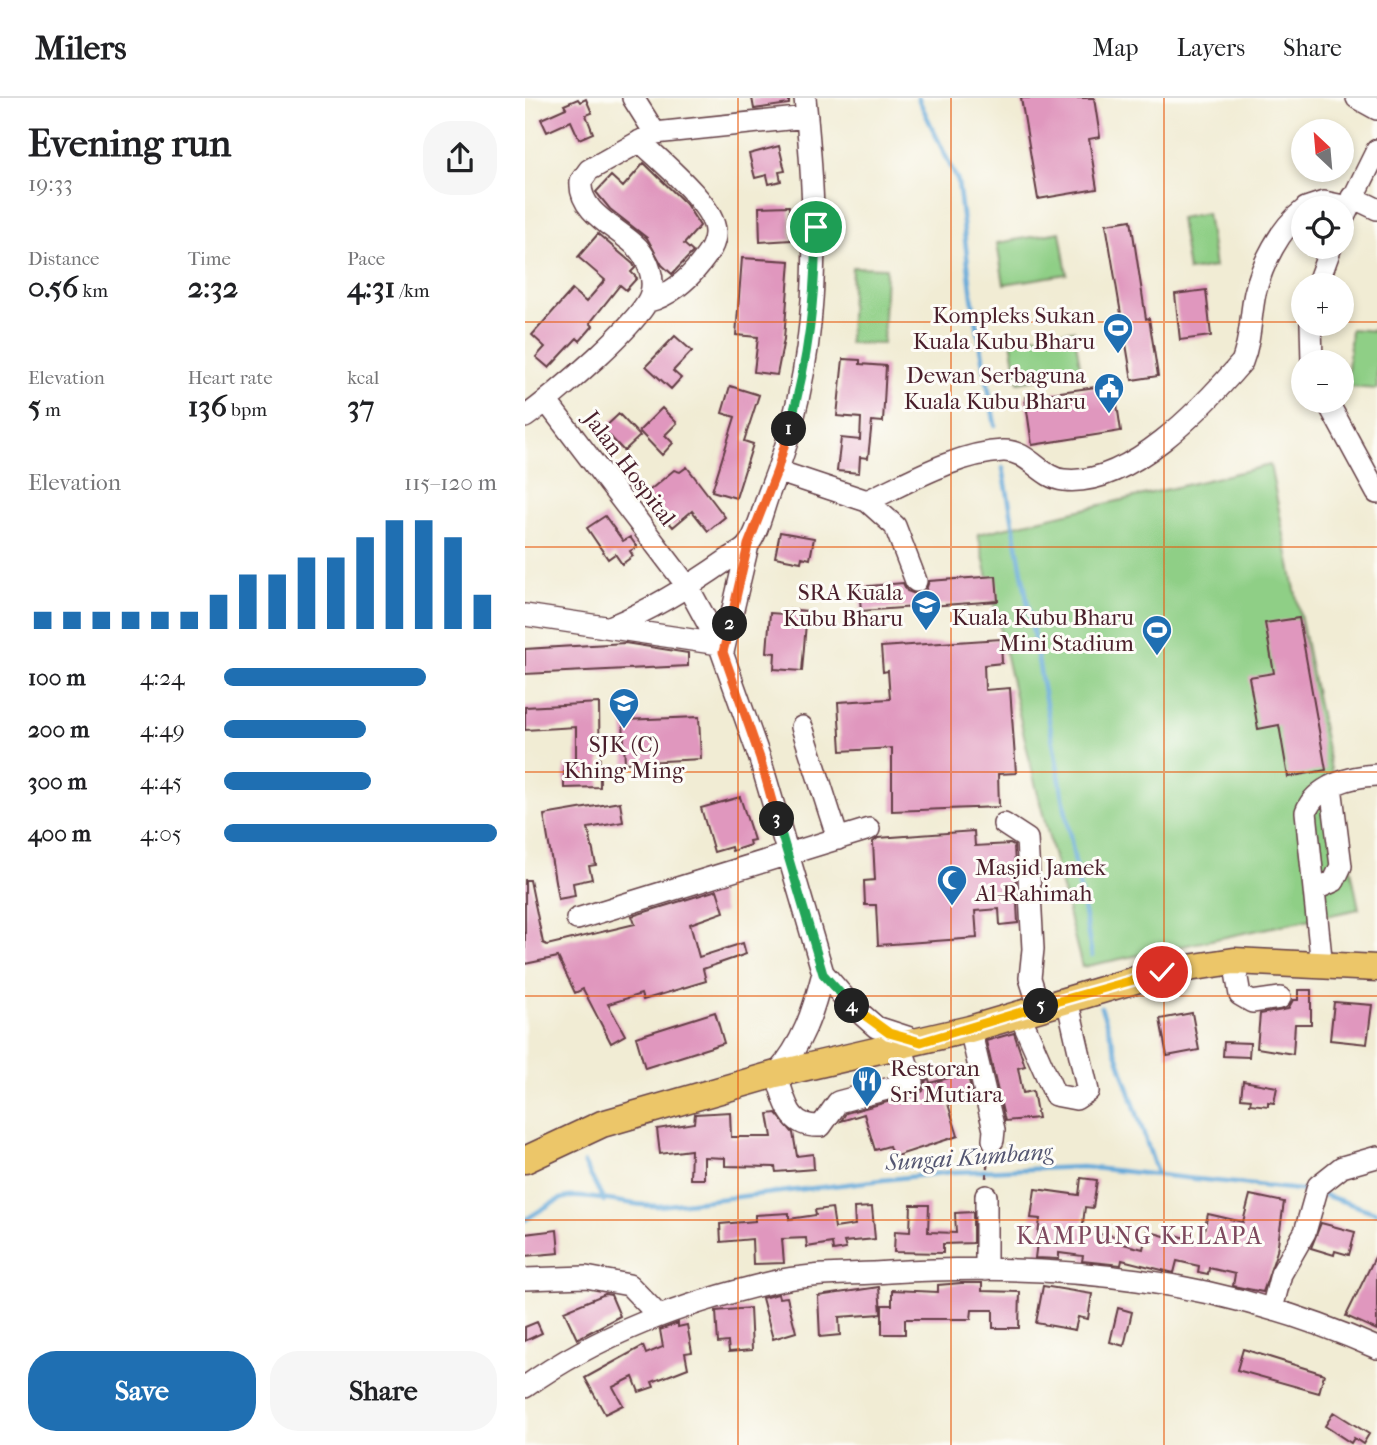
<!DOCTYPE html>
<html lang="en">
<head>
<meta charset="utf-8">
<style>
	body { margin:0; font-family:"IM FELL French Canon",serif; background:#f6f6f6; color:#202124; height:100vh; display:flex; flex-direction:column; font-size:26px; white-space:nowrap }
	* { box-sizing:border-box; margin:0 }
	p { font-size:23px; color:#757577 }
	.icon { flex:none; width:38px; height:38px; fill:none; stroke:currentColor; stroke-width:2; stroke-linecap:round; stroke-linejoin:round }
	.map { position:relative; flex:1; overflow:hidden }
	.drawer { display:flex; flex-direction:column; background:#fff; width:525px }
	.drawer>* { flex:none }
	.needle { width:46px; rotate:334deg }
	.fabs { position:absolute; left:766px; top:21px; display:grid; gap:14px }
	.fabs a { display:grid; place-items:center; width:63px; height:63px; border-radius:50%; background:#fff; box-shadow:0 4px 10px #0003; font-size:35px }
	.pin { position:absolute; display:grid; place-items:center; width:60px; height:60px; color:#fff; margin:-30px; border:4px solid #fff; border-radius:50%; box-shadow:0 2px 7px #0007 }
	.km { position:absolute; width:35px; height:35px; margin:-18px; border-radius:50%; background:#222; color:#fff; font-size:19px; line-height:35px; text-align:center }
	.round { display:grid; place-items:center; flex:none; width:74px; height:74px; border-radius:28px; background:#f6f6f6 }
	.head { display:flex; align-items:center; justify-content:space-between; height:119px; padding:0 28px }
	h1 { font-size:38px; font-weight:700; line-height:52px }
	.figures { display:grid; grid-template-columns:repeat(3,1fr); gap:10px; height:119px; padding:7px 28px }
	.figures div { display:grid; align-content:center }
	.figures b { font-size:30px; font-weight:700 }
	.figures small { font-size:19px; font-weight:400 }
	.figures p { font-size:19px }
	.chart { height:196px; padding:14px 28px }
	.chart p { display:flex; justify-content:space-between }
	.chart svg { width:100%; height:126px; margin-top:7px; stroke:#1f6fb2; stroke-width:6 }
	.action { display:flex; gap:14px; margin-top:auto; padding:14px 28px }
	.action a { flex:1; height:80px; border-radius:28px; background:#1f6fb2; color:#fff; font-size:28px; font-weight:700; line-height:80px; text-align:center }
	.action a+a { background:#f6f6f6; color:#202124 }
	ul { padding:0 28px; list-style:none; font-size:23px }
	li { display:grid; grid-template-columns:112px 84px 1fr; align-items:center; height:52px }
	li i { height:18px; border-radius:9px; background:#1f6fb2 }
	header { display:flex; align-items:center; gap:42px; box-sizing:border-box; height:98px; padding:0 35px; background:#fff; border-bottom:2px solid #e0e0e0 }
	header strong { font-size:33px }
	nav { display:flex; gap:38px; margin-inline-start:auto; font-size:24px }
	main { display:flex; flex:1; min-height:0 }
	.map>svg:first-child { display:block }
	.green { fill:#8fcf86; stroke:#6c7758; stroke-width:2 }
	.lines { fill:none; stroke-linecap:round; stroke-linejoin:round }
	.stream { stroke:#63a9d9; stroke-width:4.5 }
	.building { fill:#e097be }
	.minor-casing { stroke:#633e44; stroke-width:24 }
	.major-casing { stroke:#633e44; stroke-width:29 }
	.path { stroke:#633e44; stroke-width:2.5; stroke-dasharray:5 5; stroke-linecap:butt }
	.minor { stroke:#fff; stroke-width:21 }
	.major { stroke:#ecc669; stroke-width:26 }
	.split-1-casing { stroke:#fff; stroke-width:14 }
	.split-2-casing { stroke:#fff; stroke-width:14 }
	.split-3-casing { stroke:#fff; stroke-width:14 }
	.split-4-casing { stroke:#fff; stroke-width:14 }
	.split-5-casing { stroke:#fff; stroke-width:14 }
	.split-6-casing { stroke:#fff; stroke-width:14 }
	.split-1 { stroke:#22a559; stroke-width:9 }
	.split-2 { stroke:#f0652b; stroke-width:9 }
	.split-3 { stroke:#f0652b; stroke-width:9 }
	.split-4 { stroke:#22a559; stroke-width:9 }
	.split-5 { stroke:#f5b400; stroke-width:9 }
	.split-6 { stroke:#f5b400; stroke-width:9 }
	.grid { fill:none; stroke:#e8590c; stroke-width:2; stroke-opacity:0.55 }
	.labels { text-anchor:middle; stroke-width:6; stroke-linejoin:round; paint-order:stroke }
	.poi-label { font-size:23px; fill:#4a1f2b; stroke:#fdfcf7; text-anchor:end }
	.street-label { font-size:23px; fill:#4a1f2b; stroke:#fdfcf7 }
	.water-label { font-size:24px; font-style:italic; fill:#545671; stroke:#fdfcf7 }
	.neighbourhood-label { font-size:24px; letter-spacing:2px; fill:#7e495e; stroke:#fdfcf7 }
</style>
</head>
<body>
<header>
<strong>Milers</strong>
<nav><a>Map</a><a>Layers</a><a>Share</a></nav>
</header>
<main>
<section class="drawer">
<div class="head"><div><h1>Evening run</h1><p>19:33</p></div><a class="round"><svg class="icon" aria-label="share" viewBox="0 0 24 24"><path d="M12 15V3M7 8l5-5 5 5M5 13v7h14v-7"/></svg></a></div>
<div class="figures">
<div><p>Distance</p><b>0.56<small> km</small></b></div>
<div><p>Time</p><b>2:32</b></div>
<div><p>Pace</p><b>4:31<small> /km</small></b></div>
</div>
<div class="figures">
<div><p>Elevation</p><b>5<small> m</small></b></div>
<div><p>Heart rate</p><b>136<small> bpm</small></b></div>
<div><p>kcal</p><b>37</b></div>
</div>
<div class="chart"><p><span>Elevation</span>115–120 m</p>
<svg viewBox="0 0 160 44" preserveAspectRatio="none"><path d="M5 44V38M15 44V38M25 44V38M35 44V38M45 44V38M55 44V38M65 44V32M75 44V25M85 44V25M95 44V19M105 44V19M115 44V12M125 44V6M135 44V6M145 44V12M155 44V32"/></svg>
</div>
<ul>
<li><b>100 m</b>4:24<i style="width:74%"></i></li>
<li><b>200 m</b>4:49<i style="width:52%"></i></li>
<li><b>300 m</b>4:45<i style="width:54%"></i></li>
<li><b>400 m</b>4:05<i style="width:100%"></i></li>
</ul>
<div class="action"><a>Save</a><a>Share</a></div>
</section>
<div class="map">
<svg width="852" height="1347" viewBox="0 0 852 1347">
	<rect width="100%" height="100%" fill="#fdfcf7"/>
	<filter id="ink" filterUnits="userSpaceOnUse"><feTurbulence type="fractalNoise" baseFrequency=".0143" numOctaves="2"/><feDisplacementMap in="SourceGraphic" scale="14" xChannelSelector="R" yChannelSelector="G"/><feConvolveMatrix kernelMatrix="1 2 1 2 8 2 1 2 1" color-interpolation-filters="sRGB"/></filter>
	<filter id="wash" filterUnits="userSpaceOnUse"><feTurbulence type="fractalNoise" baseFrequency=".00686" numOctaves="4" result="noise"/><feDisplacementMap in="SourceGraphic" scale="28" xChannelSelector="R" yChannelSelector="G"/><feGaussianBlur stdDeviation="1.57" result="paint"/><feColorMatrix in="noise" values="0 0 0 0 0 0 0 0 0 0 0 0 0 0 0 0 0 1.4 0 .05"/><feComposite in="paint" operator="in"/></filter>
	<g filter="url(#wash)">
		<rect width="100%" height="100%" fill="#f1ecd4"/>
		<path class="green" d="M682,115l8,54 -27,4 -8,-53z
			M535,134l7,42 -63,10 -7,-41z
			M327,169l34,1 -3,76 -34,-1z
			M826,231l26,2v58l-30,-2z
			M549,232l7,41 -63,11 -7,-42z
			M745,367l89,444 -277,58 -48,-188 -56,-245z"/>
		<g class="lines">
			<path class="stream" d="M393,0l40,84 14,115 23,128
				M478,370l89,488
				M576,909l56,166
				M59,1065l20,38
				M796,1096l56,19
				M0,1122c12,-7 26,-18 39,-22 18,-5 71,8 95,8l292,-34 132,-5 226,24"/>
		</g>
		<g id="blocks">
			<path class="building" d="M227,0h37v6l-35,5z
				M496,0h73l6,39 -11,2 8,50 -59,10z
				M53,1l2,3 6,-3 6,14 -6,2 7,18 -14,6 -8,-18 -24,11 -6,-13 25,-11 -2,-3z
				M254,48l6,25 -6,1 2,9 -12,3 -2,-9 -12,3 -6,-24z
				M119,65l42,41 14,22 -16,18 9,8 -21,22 -10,-9 -15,-27 -37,-29 -14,-17 15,-16 12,11z
				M264,108l2,34 -31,2 -1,-35z
				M606,122l15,99 3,-1 9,58 -26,4 -26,-156z
				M73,136l35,30 2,4 -4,4 6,6 -11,12 -6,-5 -30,38 3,3 -13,15 -3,-3 -28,30 -13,-11 9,-10 -13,-12 40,-45 14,12 19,-22 -27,-23z
				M217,160l48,3 -6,78 -7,36 -23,-3 4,-35 -22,-2z
				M681,192l5,46 -31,4 -5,-46z
				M150,238l17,15 -19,20 8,7 -10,11 -25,-23z
				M318,261l17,1v4l26,2 -3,56 -11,-1 -4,37 -8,-1 -1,16 -22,-2 4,-33 19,2 1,-22 -24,-2z
				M205,288l29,9 -15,46 9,3 -17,54 -24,-7 23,-74 -13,-4z
				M578,288l1,7 11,-2 6,40 -89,14 -7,-48z
				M137,310l15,15 -12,12 8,8 -11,12 -23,-24z
				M94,316l21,22 -16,15 -21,-22z
				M162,369l38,50 -17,14 -16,-20 -19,16 -28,-33 29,-24 6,2z
				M80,418l18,25 7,-4 7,10 -7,4 3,5 -11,8 -7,-10 -7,5 -21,-31z
				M255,434l34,6 -4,21 -8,-2 -1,5 -26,-5z
				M471,478l2,25 -137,10 -2,-24 44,-4 4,8 8,3 11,-4 3,-9z
				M258,511l24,2 -5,60 -28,-2 1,-16 -8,-1 3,-39 13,1z
				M774,520l27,152 -38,7 -9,-52 -21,4 -9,-52 25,-4 -9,-50z
				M476,541l1,24 -18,2 1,25 25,-2 6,85 -18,1 1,33 -107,4v-63l-51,3 -3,-49 52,-3 -2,-28 -5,1 -2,-25z
				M100,545l63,10v13l-163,8v-25z
				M74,605l1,84 -36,1v-22h12v-39l-51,3v-23z
				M174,619l2,42 -76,4 -2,-43z
				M215,699l14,43 -5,1 1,4 -18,6 -1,-4 -17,5 -13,-44z
				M95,704l3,20 -35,6 8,37 -7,1 3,13 -19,4 2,13 -17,3 -14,-84z
				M449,733l1,15 35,-2 4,2 4,77 -18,2 -1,-16 -24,2 2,27 -99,7 -2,-40h-11l-1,-24 11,-1 -2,-38 5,-4z
				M0,782h5l13,63 4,2 88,-21 -3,-8 85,-26 7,22 -34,12 9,33 44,-14 3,11 -43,15 3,12 -63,19 -2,-6 -33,10 17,31 -14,8 -28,-54 -8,4 -17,-36 -33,7z
				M773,892h13v34h-16l-2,30 -36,-6 3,-34 28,-5 5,-9h5z
				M809,904l38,3 -5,39 -37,-4z
				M190,914l9,31 -79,25 -9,-31z
				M667,915l7,37 -32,6 -7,-37z
				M489,935l11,33 -7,2 5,25 10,-2 5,27 -33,3 -19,-80z
				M699,944l26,1 -1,14 -26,-1z
				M442,975l6,23 -25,8 10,32 -65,21 -4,-11 -14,4 -11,-36 -23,7 5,-8 71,-19 6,-3 3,-11 3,-1 1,4z
				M718,983l34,6 -3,16 -6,-1v4l-18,-2 1,-5 -10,-1z
				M205,1014l1,25h41l-4,-23 8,-1 17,20 4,23 16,-2 1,15 -38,3 -1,-5 -50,-1v-8l-21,-1v22h-14l1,-29 -31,4 -3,-25 37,-6 1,-9z
				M556,1080l16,2 -4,28 -8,-1 -3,25 42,5 -1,7 20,5 4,-18 21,6 2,-4 31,10 7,-29 35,8 7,-27 34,7 -7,49 -14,41 -30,-6 2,-12 -26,-6 -1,6 -10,-2 1,-6 -22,-5 -3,12 -52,-13 -1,5 -39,-4 1,-5 -24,-3v6l-24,-1 5,-39 -9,-1 4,-29 44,6z
				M386,1107h18l-1,27 28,1 -1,-20 18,-1v31l-30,1v9l-49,-1 1,-21 15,1z
				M347,1109l3,32 -31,3 2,7 -13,2 -1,-8 -25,4 -1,-9 -24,1 2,24 -31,1 -1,-25 -31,3 -1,-18 35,-3v-6l34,-2v6l27,-4 -1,-5 17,-2 3,20 20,-3 -1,-17z
				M796,1125l34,9 -6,23 -14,-4 -1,4 -23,-7z
				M32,1132l2,23 -34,3v-22z
				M852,1155v77l-31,-14z
				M436,1185h21v8l38,1 -1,36h-26v-18h-21l-1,9h-66v15h-23v-29h10v-15l46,2v-7z
				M518,1188l49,8 -4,25 -10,-2 -3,13 -39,-7z
				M354,1189l2,27 -42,3 1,18 -20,2 -2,-41z
				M80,1196l6,1 9,21 -43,23 -13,-28z
				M253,1196l1,4 8,-1 9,35 -23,7 -11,-41z
				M225,1210l2,42 -23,2 -1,-10 -10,1 -2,-32z
				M593,1210l14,4 -8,34 -14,-4z
				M12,1224l5,11 -17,8v-14z
				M153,1225v4l9,-2 5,27 -7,1 3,15 -36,14 2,5 -15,5 -6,-15 -20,10 10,18 -18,9 -20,-36 58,-32 3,8 17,-7 -3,-17z
				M718,1251l81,25 -5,19 -82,-23z
				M809,1314l35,22 -6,10 -9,-6 -3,5 -26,-17z"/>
		</g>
	</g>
	<g filter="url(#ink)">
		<use href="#blocks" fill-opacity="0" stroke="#633e44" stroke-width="2"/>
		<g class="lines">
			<g class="minor-casing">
				<path id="minor" d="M108,0l22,35
					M832,0l20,11
					M115,43c19,19 74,63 75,90 1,13 -7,23 -15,33 -13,17 -32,32 -51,37
					M827,99l25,12
					M781,110l18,-6 24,5
					M817,123l35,-71
					M792,187l14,-38
					M786,226l1,38
					M802,303l50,92
					M22,304l141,185 31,57 41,115 63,214 27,31 26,23 43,14
					M0,319c26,-18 120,-97 126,-124 4,-15 -3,-33 -13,-45 -19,-20 -60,-35 -57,-67l8,-11 66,-37 152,-16
					M252,373l90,30 28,25 21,55
					M342,403c41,-19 90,-48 136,-50 26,-1 37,27 61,29 65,7 139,-73 178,-118 9,-22 8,-45 13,-69 7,-29 25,-65 49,-83
					M0,517l194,29
					M87,528c41,-17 78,-40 115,-66 6,-4 17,-9 21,-15 11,-14 15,-38 22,-55 52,-129 49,-256 35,-392
					M198,554l25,-107
					M277,629l36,112
					M479,726l23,15 6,110 -3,29 9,29
					M791,791l18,-8 7,-15 -10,-80
					M52,821l292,-90
					M709,863l6,34 12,7 28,-4
					M797,869l-16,-155c9,-26 45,-36 71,-37
					M298,875c-10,39 -20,71 -47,101 10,27 11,54 45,52l17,-24 75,-20 -12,-36
					M494,915l36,82 21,4 12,-8 -21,-92
					M445,931l24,101 -1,10
					M461,1098v74
					M0,1181l61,-2 43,8 30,31
					M747,1211l9,-35 24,-42 13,-46 24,-19 35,-10
					M0,1289c74,-53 159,-84 248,-105 37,-9 78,-7 116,-10 171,-10 330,6 488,76"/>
			</g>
			<g class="major-casing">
				<path id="major" d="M0,1062l77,-36 174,-50 194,-45 192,-57 72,-11 143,7"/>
			</g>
			<path class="path" d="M461,1080l2,-21"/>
			<use href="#minor" class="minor"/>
			<use href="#major" class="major"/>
		</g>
	</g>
	<g class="lines" filter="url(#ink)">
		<g class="split-1-casing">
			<path id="split-1" d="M264,331c20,-71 26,-129 27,-202"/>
		</g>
		<g class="split-2-casing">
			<path id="split-2" d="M205,526l18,-79 29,-74 12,-42"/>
		</g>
		<g class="split-3-casing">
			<path id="split-3" d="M205,526l-7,28 37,106 17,61"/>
		</g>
		<g class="split-4-casing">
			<path id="split-4" d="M252,721l46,155 29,32"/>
		</g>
		<g class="split-5-casing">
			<path id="split-5" d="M327,908l37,27 32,9 120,-36"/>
		</g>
		<g class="split-6-casing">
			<path id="split-6" d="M516,908l121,-34"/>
		</g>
		<use href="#split-1" class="split-1"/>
		<use href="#split-2" class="split-2"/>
		<use href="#split-3" class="split-3"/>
		<use href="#split-4" class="split-4"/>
		<use href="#split-5" class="split-5"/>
		<use href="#split-6" class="split-6"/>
	</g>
	<path class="grid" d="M213,0v1347M426,0v1347M639,0v1347M0,224h779M817,224h35M0,449h852M0,674h852M0,898h852M0,1122h852"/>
	<defs>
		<g id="stadium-pin" transform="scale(1.575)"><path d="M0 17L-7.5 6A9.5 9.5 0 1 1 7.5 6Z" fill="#1f6fb2" stroke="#fdfcf7"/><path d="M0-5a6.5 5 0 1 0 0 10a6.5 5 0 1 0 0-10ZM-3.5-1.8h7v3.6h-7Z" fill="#fff"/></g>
		<g id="civic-pin" transform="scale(1.575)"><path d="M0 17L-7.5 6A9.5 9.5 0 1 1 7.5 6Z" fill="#1f6fb2" stroke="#fdfcf7"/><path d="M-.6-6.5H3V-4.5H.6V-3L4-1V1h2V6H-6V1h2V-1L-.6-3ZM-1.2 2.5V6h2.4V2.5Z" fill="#fff"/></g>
		<g id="school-pin" transform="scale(1.575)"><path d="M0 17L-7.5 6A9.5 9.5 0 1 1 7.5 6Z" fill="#1f6fb2" stroke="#fdfcf7"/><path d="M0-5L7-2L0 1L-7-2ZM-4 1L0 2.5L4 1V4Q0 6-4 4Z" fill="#fff"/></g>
		<g id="mosque-pin" transform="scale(1.575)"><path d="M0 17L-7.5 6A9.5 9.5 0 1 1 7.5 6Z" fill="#1f6fb2" stroke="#fdfcf7"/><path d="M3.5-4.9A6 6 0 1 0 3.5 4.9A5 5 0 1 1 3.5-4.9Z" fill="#fff"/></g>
		<g id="restaurant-pin" transform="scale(1.575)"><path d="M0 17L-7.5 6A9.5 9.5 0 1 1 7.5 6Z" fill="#1f6fb2" stroke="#fdfcf7"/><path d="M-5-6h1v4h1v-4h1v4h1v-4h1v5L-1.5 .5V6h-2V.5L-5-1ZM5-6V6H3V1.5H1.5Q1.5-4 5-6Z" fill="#fff"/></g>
	</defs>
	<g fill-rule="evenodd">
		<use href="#stadium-pin" x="593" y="230"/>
		<use href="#civic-pin" x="584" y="290"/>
		<use href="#school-pin" x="401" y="507"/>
		<use href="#stadium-pin" x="632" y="532"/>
		<use href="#school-pin" x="99" y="605"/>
		<use href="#mosque-pin" x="427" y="782"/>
		<use href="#restaurant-pin" x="342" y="983"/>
	</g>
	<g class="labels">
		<g class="poi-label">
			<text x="570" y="225">Kompleks Sukan<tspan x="570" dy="26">Kuala Kubu Bharu</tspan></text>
			<text x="561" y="285">Dewan Serbaguna<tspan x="561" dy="26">Kuala Kubu Bharu</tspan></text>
			<text x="378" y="502">SRA Kuala<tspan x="378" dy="26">Kubu Bharu</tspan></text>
			<text x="609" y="527">Kuala Kubu Bharu<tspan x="609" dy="26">Mini Stadium</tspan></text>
			<text x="99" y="654" text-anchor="middle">SJK (C)<tspan x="99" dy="26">Khing Ming</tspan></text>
			<text x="450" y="777" text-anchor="start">Masjid Jamek<tspan x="450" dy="26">Al-Rahimah</tspan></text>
			<text x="365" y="978" text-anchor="start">Restoran<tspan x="365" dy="26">Sri Mutiara</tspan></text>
		</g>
		<g class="street-label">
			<text transform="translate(105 370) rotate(53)" y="8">Jalan Hospital</text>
		</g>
		<g class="water-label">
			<text transform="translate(444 1059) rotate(-4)" y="8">Sungai Kumbang</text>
		</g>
		<g class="neighbourhood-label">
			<text x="615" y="1146">KAMPUNG KELAPA</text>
		</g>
	</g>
</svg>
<div class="fabs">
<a><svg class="needle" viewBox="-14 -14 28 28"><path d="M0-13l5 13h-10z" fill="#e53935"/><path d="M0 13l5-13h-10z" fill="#757577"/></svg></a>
<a><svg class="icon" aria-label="locate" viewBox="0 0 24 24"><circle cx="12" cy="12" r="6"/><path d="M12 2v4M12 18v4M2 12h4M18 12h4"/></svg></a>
<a>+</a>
<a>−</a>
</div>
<div class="pin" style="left:291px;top:129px;background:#1e9e55"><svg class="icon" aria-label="arrive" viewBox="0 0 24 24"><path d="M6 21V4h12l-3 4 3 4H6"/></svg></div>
<div class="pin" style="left:637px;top:874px;background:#d93025"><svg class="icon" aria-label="check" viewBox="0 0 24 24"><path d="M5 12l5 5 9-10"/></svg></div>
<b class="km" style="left:264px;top:331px">1</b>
<b class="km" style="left:205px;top:526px">2</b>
<b class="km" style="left:252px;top:721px">3</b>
<b class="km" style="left:327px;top:908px">4</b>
<b class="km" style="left:516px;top:908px">5</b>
</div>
</main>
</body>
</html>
